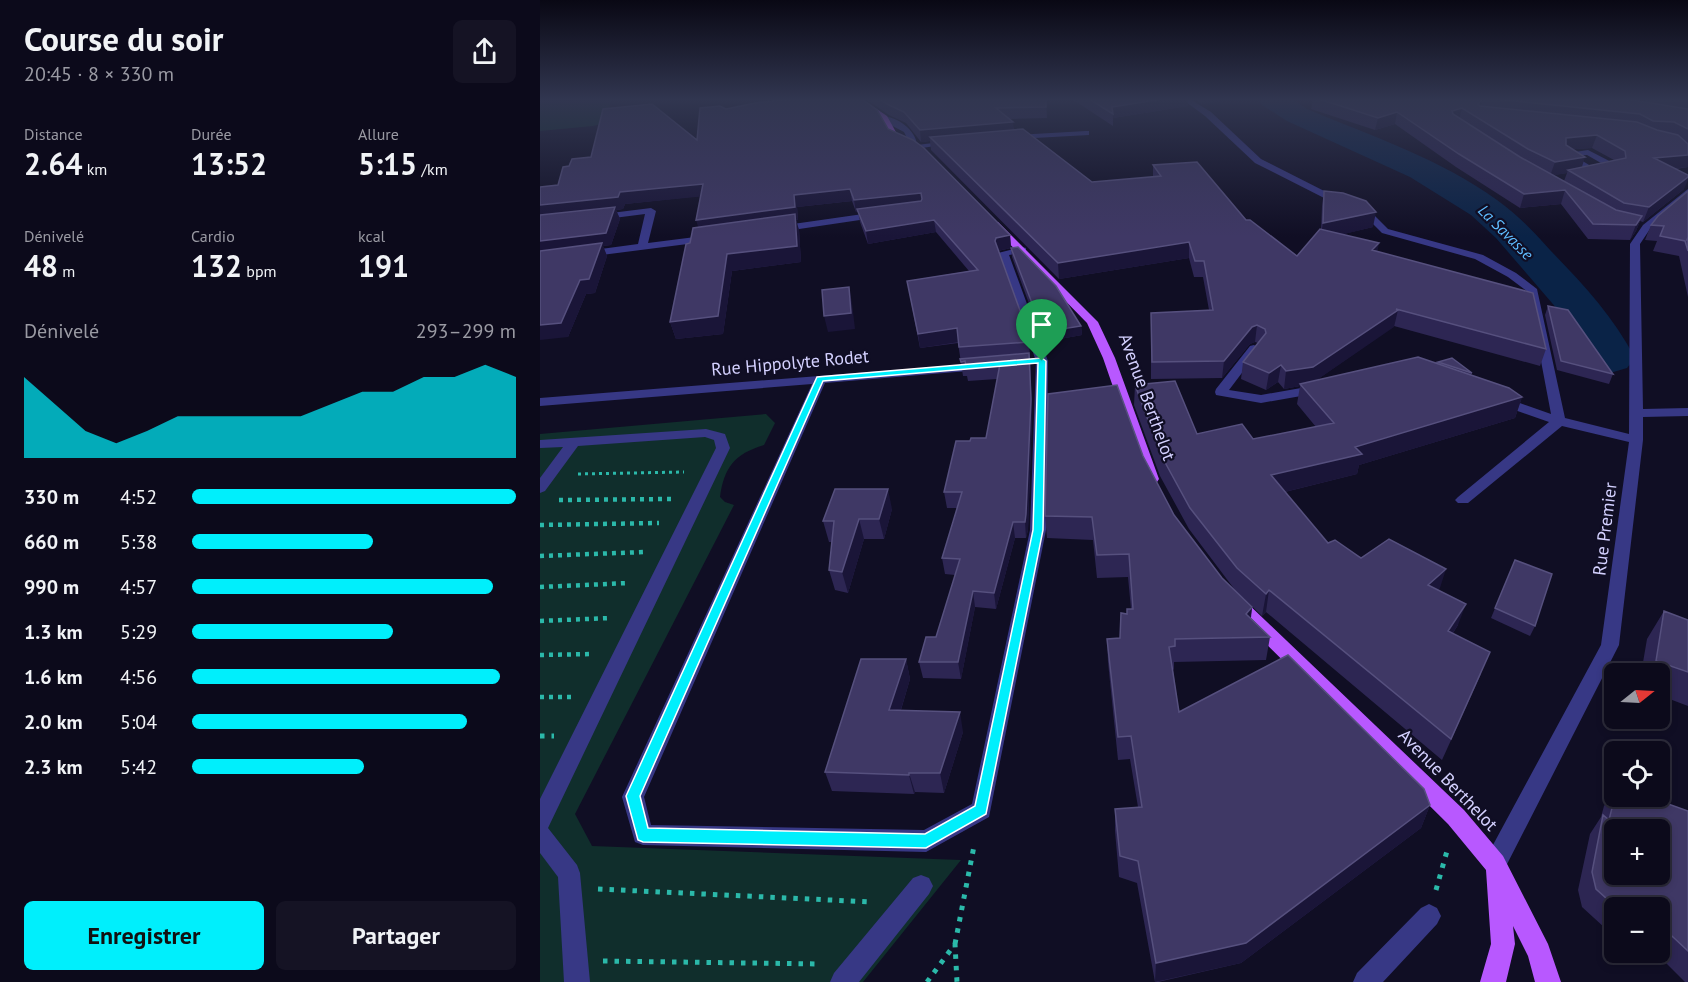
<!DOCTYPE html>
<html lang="fr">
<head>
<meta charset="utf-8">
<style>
	body { margin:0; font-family:"PT Sans",sans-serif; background:#151324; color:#f1f3f6; height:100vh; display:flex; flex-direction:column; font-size:22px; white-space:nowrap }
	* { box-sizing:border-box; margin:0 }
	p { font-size:20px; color:#9a9aa3 }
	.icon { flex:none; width:33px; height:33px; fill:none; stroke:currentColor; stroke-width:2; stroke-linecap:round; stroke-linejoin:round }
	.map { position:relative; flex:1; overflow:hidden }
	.sheet { display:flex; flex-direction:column; background:#0c0a1b; width:540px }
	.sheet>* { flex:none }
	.needle { width:39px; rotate:72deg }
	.buttons { position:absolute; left:1064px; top:663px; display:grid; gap:12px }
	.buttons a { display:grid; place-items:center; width:66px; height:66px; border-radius:9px; background:#0c0a1b; box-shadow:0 3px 9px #0003,0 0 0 2px #2c2b3a; font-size:30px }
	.pin { position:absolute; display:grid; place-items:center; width:51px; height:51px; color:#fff; margin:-62px -26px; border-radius:50% 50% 50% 0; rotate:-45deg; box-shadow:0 0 6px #0007 }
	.pin .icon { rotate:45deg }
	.round { display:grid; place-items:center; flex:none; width:63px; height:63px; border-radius:9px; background:#151324 }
	.overview { display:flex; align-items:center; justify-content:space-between; height:102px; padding:0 24px }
	h1 { font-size:33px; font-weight:700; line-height:45px }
	.stats { display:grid; grid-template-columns:repeat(3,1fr); gap:9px; height:102px; padding:6px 24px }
	.stats div { display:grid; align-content:center }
	.stats b { font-size:30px; font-weight:700 }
	.stats small { font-size:16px; font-weight:400 }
	.stats p { font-size:16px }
	.chart { height:168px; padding:12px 24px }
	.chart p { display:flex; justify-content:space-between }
	.chart svg { width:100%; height:108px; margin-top:6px; fill:#00effc; opacity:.7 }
	.action { display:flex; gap:12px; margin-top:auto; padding:12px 24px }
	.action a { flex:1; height:69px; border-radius:9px; background:#00effc; color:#111; font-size:24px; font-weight:700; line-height:69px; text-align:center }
	.action a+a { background:#151324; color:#f1f3f6 }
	ul { padding:0 24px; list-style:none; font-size:20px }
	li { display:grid; grid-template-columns:96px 72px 1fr; align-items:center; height:45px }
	li i { height:15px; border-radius:8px; background:#00effc }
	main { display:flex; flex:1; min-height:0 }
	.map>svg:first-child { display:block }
	.green { fill:#102e2c }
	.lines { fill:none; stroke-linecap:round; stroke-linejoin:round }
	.river { fill:#0a2347; fill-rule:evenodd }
	.path-far2 { stroke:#2bb9aa; stroke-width:3; stroke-dasharray:3 4; stroke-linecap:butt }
	.path-far1 { stroke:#2bb9aa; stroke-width:4.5; stroke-dasharray:4 5; stroke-linecap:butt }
	.path { stroke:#2bb9aa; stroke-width:5; stroke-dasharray:4.5 7; stroke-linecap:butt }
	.minor { fill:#373885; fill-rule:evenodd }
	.major { fill:#b858ff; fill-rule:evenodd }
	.wall { fill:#2d2653; fill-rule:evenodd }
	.shaded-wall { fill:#1a1538 }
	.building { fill:#3f3865; stroke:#56507e; stroke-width:1.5; fill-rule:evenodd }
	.route { fill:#00effc; stroke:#fff; stroke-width:1.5; fill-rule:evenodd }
	.labels { text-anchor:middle; stroke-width:4.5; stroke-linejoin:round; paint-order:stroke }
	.far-water-label { font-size:16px; font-style:italic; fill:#5fbdff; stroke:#100e24 }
	.street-label { font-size:18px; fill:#d4d1ff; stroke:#100e24 }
</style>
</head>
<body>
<main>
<section class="sheet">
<div class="overview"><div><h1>Course du soir</h1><p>20:45 · 8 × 330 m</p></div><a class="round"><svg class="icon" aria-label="share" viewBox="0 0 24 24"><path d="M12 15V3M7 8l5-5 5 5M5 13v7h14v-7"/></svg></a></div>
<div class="stats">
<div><p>Distance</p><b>2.64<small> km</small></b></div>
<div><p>Durée</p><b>13:52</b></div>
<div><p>Allure</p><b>5:15<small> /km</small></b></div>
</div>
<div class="stats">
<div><p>Dénivelé</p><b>48<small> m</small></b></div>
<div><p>Cardio</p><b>132<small> bpm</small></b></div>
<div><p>kcal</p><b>191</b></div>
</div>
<div class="chart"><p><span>Dénivelé</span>293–299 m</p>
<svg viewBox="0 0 160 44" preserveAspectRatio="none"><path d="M0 44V11L10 22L20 33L30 38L40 33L50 27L60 27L70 27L80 27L90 27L100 22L110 17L120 17L130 11L140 11L150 6L160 11V44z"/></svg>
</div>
<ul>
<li><b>330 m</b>4:52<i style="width:100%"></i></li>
<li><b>660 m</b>5:38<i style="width:56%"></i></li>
<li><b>990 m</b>4:57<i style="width:93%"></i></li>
<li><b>1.3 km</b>5:29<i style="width:62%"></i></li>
<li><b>1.6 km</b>4:56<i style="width:95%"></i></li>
<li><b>2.0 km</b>5:04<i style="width:85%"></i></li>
<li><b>2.3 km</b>5:42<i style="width:53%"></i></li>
</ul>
<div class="action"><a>Enregistrer</a><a>Partager</a></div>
</section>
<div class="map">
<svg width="1148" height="982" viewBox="0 0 1148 982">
	<rect width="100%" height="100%" fill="#100e24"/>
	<path class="green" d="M0,99l28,2 43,-2 -5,24 -13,3 -53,5z
		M226,414l9,9 -11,22c-30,9 -40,23 -44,52l5,5 9,3 -159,309 17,32 369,14 -98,122h-323v-548z"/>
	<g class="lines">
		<path class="river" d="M718,99h34l15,10c64,27 134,50 190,91 20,14 37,32 53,50 33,34 63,66 85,108l-8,10 -17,5 -17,-5 -19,-36 -16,-22 -62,-72 -25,-23 -61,-38 -123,-56 -25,-16z"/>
		<path class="path-far2" d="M38,474l106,-2"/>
		<path class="path-far1" d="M19,500l112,-1
			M0,525l119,-2
			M0,556l104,-4
			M0,587l89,-4
			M0,621l71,-3
			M0,655l53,-1
			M0,697h32"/>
		<path class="path" d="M0,736h14
			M58,889l274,13
			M896,890l11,-39
			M415,944l19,-98
			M63,961l218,3
			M387,982l28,-38 2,38"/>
		<path class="minor" d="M642,99h8l21,13 50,47 79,40 30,12 18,18 95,26 33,18 21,16 28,129 64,16 1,-190 13,-19 45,-36v8l-38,32 -10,15 3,165 45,-1v8l-45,1v23l-24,205 -116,227 -8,3 -8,-3 -3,-8 3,-8 114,-211 28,-203 -67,-16 -94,77h-10l-3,-3 3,-3 91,-75 -54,-19 -2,-3 7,-4 51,18 -23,-122 -20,-15 -33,-18 -93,-26 -18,-18 -30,-12 -79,-40 -50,-47z
			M341,116c16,0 35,14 36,29l32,-4 4,2 -37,6v-3h-5l-7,-14 -23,-12z
			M546,131h3v4l-74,4 -4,-2 4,-2z
			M1048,150l31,16 1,2 -14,3 -1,-2 3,-2 -21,-12 -13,1 22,13 1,2 -4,3 -31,-20z
			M111,208l5,3 -8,32 63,-8 5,3 -5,3 -125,16 -5,-3 5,-3 52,-7 7,-30 -47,6 -3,-1v-4z
			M337,212l5,3 -2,2 -101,15 -5,-3 5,-3z
			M482,247l4,1v4l-17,3 39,106 -2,169 -57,287 -63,35 -283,-7 -8,-3 -13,-45 190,-413 -272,22v-8l444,-35 2,3 -6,4 -155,13 -181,414 7,28 273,5 48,-26 58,-274 6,-169 -38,-108z
			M714,345l6,4 -31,41 32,5 57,-10 6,4 -6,4 -57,10 -45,-8 -1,-3 1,-3 34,-43z
			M166,429l19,5 5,14 -182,380 29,37 3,8 10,109h-26l-6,-105 -18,-24v-54l176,-351 -2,-8 -9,-3 -127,9 -33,45 -5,2v-15l23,-31 -23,1v-8z
			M381,875l8,3 4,8 -4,8 -70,88h-29l4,-9 79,-95z
			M889,904l8,4 4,8 -4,8 -54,58h-30l4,-9 64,-65z"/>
		<path class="major" d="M314,99h8l25,17 10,18 12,6v4c-18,0 -19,-13 -28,-24 -7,-8 -19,-14 -27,-21z
			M452,222h6l100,100 17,36 44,121 -2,3 -5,2 -7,-5 -42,-121 -16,-35 -95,-97z
			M698,599l6,1 220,210 39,46 45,88 13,38h-26l-7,-26 -15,-30 2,18 -9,38h-26l11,-38 -5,-74 -38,-46 -216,-214 -3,-5 3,-5z"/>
	</g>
	<path class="wall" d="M326,99h180l1,19 -37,1 4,10 78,53 61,-5v-12l93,55 51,36 24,-27 1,-23 2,-15 49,36 -30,7 34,18 169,97 -6,17 -146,-40 -79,55 122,-18 1,-1 34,11 -1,2 51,22 -7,21 -156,47 -2,9 -72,18 43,51 111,47 19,35 -5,8 28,41 -39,86 -176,-148 -4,4 -27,-26 -46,-61 -29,-53 -26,-71 1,-20 62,49 56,5 63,-12 -19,-23 3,-18 -16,3 -6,-7 -12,8 -25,-11 2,-17 15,-19 -3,-1 -5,2 -28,34 -71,1v-66l58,-3 -6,-33h-9l-5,-19 -130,21 -128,-129 -1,-9 -9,1 -15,-19 -17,-8z
		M532,99h116v7l-75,12v8z
		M655,99h27v2l-20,3z
		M773,99h328l-6,2 9,1 1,-3h43v68l-12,2 8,20 -41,33 -3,-1 -4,10 -6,9 -42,-1 -27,-35 -41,4 -64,-41 -61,-43 -20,6 -64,-21zM1052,148l22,12 -32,7 -8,-18zM1027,173l-3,8 -11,-6z
		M186,109l162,20 122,106 1,13 -13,3 31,91 1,14 2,58 -4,116 -2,8h-11l-19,71 -21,-2 -14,72 -38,-1 -4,-16 17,-25 19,-62 -10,-1 -3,-16 15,-50h-10l-3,-16 26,-51 16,-3 11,-59 -29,2 -1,-5h-4l-5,-33 -38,5 -13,-67 62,-10 -33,-39 -68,12 -8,-22 -2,-10h-2l-4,-11 -55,6 1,13h-2l3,10 2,32 -69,9 -9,63 -47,5 -6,-17 20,-79 8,-16 2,-31 -75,8 -2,5 -7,1 4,9 -9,26 -8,1 4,10 -12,37 -9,1 -18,43 -10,-152 11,-19 22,-9 106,-17z
		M1118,216l30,24v57l-9,-41 -26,-5 4,-10 -12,-1 6,-15z
		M471,248l70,78 1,9 -39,7 -31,-85z
		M1008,306l65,68 -4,10 -52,-14 -12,-55z
		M603,456l31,59 48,63 30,29 -1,11 19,19 -4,23 -92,2v7l-1,1 6,42 251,93 -9,23 -180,135 -83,19h-3l-18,-99 -18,-6 -4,-46v-22l23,-2 -8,-48 -12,1 -10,-98 -1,-23 13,-1 7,-24v-5h4l-3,-32 -31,1 -4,-38 -46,-2 -2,-22z
		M352,509l-8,30h-20l-16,54 -13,-3 -6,-20 3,-28h-3l-6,-21z
		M975,560l20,66 -5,10 -39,-18z
		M1124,611l24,9v86l-29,-11v-21h-18l6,-35z
		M366,659l4,20 -9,31 62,22 -19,61 -29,-1 -1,2 -82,-3 -7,-19z
		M1074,791v5h32l42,15v171h-3l-30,-30h4v-44h-45v15l-9,5 -23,-21 -4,-17 12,-56 11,-17 3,-11z"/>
	<path class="shaded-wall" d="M622,99h26v7l-75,12 -1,-11z
		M662,99h20v2l-20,3z
		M942,99h1l-3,11 -2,-6z
		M922,108l-3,12 -10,3 3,-12z
		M857,112l-2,12 -20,6 3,-12z
		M473,122l1,11 -84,4v4l-9,1 -1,-12z
		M1057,135l-5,13 -31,2 5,-12z
		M1148,155v12l-39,4 5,-13z
		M1045,157l-4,13h-13l-1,3 -17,3 5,-14z
		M1148,177v3l-4,9 -41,33 6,-15z
		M163,184l3,12 -81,8 -2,5 -7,1 4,9 -9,26 -8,1 4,10 -12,37 -9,1 -18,43 -28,3v-135l80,-13z
		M310,189l2,12 -55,6 1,13h-2l3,10 2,32 -69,9 -9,63 -47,5 -6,-17 30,-89 -4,-13 98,-25z
		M1025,190l-4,14 -41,4 4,-14z
		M381,193l2,12 -67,7 -2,-12z
		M836,212l-3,15 -53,13 3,-17z
		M1102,216l-6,15 -6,9 6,-15z
		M394,220l2,12 -68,12 -2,-13z
		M470,235l1,13 -14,3 -2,-10 1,-3z
		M649,242v16l-130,21 -1,-16z
		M839,243l-3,16 -4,-9z
		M309,287l3,16 3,26 -27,3 -4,-16z
		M858,310l-4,17 -83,57h-11v2l-16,3 2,-18z
		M717,325l-2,17 -5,2 -28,34 2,-17 28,-34z
		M541,326l1,9 -39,7v-10z
		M417,328l2,14 -39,6 -2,-14z
		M489,353l3,61 -4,116 -2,8 -1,-16z
		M741,365l-3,17 -12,8 3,-17z
		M982,397l-7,21 -156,47 -2,9 -89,22 3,-21 84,-28z
		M348,489l4,20 -8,30 -5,-20z
		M319,519l5,20 -16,54 -6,-21z
		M473,522l2,16 -19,71 -2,-16z
		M906,569l-7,22 -11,-6z
		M729,590l-3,22 -4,4 4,-22z
		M433,591l2,16 -14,72 -3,-17z
		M926,604l-8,21 -18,27 8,-21z
		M712,607l-3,23 -3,-16z
		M366,659l4,20 -15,50 -6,-19z
		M420,712l3,20 -19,61 -4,-20z
		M369,773l6,19 -1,2 -5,-19z
		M890,805l-9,23 -180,135 -86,19 1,-19z
		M1095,901l-6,7h-5z
		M1074,917v6l-9,5z"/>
	<path class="building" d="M253,99h69l15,11 11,19 25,11 11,8 86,87 -14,3 -1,3 32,89 2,12 -70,5 -2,-19 -39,6 -11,-53 71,-11 -44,-50 -68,11 -9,-22 64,-8 1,-2 -1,-6 -67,7 -4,-11 -56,6 1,12 -99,13 7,-36 -83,8 -2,5 -78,8v-18l18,-2 5,-18 6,-1 3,-7 19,-2 12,-48 49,-5 45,36 3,-32 20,-2 6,3 29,-6z
		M340,99h166v8l-50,1 17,14 -93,8 -16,-18 -17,-8z
		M549,99h73l-50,8 1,7z
		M779,99h163l-4,5 2,2 157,16 20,8 21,5 10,9v11l-34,3 34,17v2l-39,30 -25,-4 -56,-33 58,-12 -1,-7 -28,-16 -31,3v7l19,12 -30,5 -27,-13 -66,-41 -10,3 1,3 67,43 96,53 26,6 -6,9 -43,-1 -28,-34 -41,4 -65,-40 -62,-42 -19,6z
		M956,99h130l62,10v20l-14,-7 -21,-1 -13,-7z
		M483,129l69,53 69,-6 -8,-11 44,-3 49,58h4l47,36 23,-27 59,14 -7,7 161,43 13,56 -150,-40 2,1 -85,57 -27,4 -5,-6 -12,8 -26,-11 23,-29 -1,-4 -8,-4 -5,2 -28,34 -72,1 -1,-49 62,-3 -9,-49h-9l-6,-19 -131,21 -128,-126z
		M784,191l19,2 23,8 10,11 -53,11z
		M1148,191v46l-1,3h1v11l-3,-10 -25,-5 4,-10 -13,-1 7,-9z
		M75,207l-9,26 -66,8v-26z
		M255,214l2,32 -70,8 -9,62 -48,6 16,-78 4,-1 3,-15z
		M62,243l-13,36 -9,1 -19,43 -21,2v-74z
		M478,247l38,39 25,40 -38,6 -32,-84z
		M309,287l2,26 -27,3 -2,-26z
		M1008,306l20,4 45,64 -52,-13z
		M489,353l2,46 -5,115 -1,8h-12l-19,71 -21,-2 -15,71h-39l7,-25h10l24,-78 -18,-1 20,-66h-18l12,-51h14l1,-3h15l14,-74 -34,2 -1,-5 -4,1 -1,-3z
		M878,357l91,31 13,9 -167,50 7,7 -91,21 57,68 7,-3 26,18 28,-19 57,30 -18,16 38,19 -18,27 42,21 -39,87 -182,-149 -3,4 -29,-26 -47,-60 -29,-53 -26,-70 40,-4 22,53 45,-10 11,15 81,-16 -34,-39z
		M912,358l20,15 -34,-11z
		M577,385l26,71 31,59 48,63 30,29 -6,7 24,23 -95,2v7l-6,1 10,65 109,-57 136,134 6,16 -184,138 -90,20 -18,-102 -18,-5 -5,-47 27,-2 -11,-71 -13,1 -11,-98 13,-1 1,-25 6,1v-5h6l-4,-55 -32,1 -5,-38 -47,-1 3,-122z
		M295,489h53l-9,30h-20l-17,53 -13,-2 5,-49h-11z
		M975,560l37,14 -17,52 -40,-18z
		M1124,611l24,9v52l-32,-11z
		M321,659h45l-17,51 71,2 -20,61h-31v2l-84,-3z
		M1075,796h31l42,15v140l-29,-27v-16h-17l-7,-7 -11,7h-7l-21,-19 -4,-17 11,-57 6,5zM1074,830h45v44h-45z"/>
	<linearGradient id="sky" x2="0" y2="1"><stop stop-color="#090814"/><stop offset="0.42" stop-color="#313650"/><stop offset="1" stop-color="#313650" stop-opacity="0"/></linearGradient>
	<rect width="1148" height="237" fill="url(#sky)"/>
	<path class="route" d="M502,358l4,3 -3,169 -57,284 -60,34 -283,-6 -5,-2 -12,-44 191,-419zM498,363l-5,167 -58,276 -50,28 -277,-6 -8,-32 183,-415z"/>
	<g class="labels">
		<g class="far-water-label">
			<text transform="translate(966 232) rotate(45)" y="6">La Savasse</text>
		</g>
		<g class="street-label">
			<text transform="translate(250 363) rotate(-5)" y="6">Rue Hippolyte Rodet</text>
			<text transform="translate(607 397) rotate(70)" y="6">Avenue Berthelot</text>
			<text transform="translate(1065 529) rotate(-83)" y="6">Rue Premier</text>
			<text transform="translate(908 780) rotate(46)" y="6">Avenue Berthelot</text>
		</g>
	</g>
</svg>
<div class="buttons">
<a><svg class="needle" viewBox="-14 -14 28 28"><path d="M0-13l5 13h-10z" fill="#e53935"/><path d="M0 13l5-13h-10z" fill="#9a9aa3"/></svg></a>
<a><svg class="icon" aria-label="locate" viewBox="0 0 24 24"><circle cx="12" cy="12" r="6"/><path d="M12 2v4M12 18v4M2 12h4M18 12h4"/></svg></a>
<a>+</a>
<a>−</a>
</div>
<div class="pin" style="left:502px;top:361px;background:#1e9e55"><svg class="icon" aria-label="arrive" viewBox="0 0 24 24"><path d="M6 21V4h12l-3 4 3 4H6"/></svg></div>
</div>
</main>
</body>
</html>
